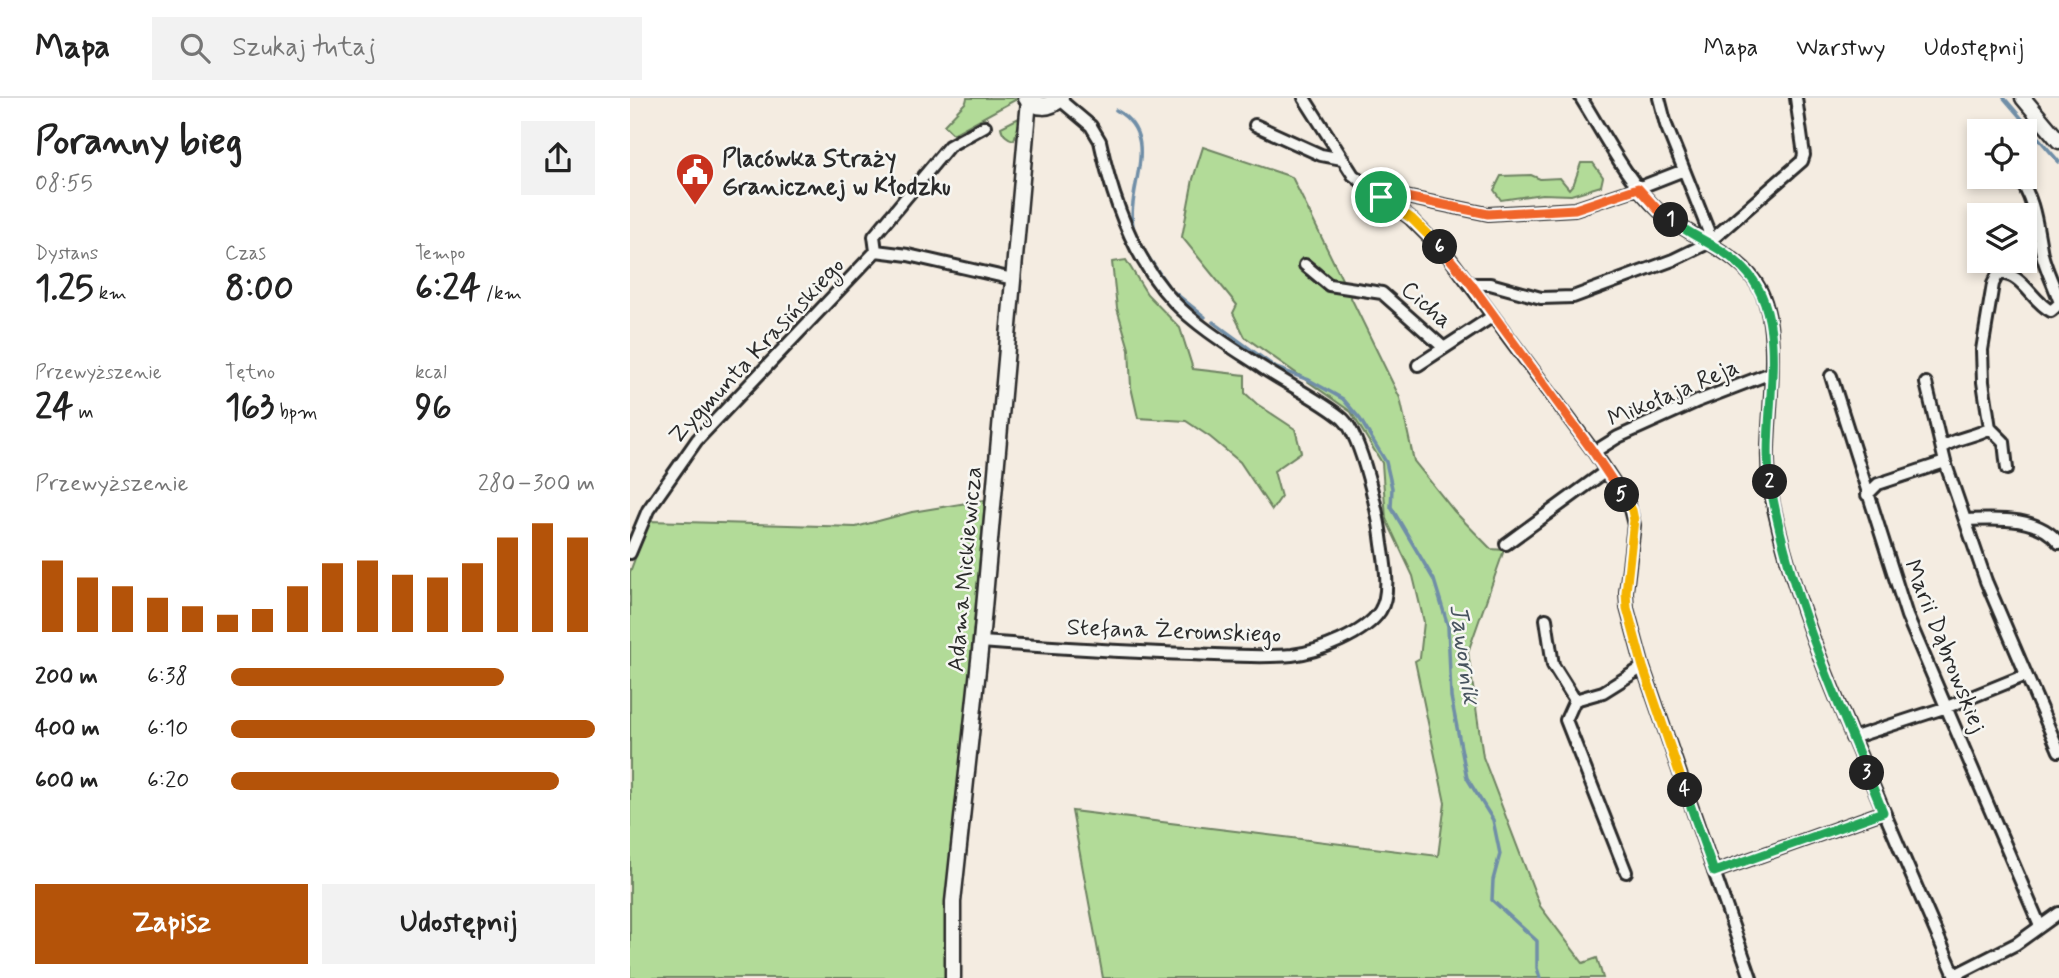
<!DOCTYPE html>
<html lang="pl">
<head>
<meta charset="utf-8">
<style>
	body { margin:0; font-family:Mynerve,sans-serif; background:#f2f2f2; color:#222; height:100vh; display:flex; flex-direction:column; font-size:26px; white-space:nowrap }
	* { box-sizing:border-box; margin:0 }
	p { font-size:23px; color:#767676 }
	.icon { flex:none; width:38px; height:38px; fill:none; stroke:currentColor; stroke-width:2; stroke-linecap:round; stroke-linejoin:round }
	.map { position:relative; flex:1; overflow:hidden }
	.drawer { display:flex; flex-direction:column; background:#fff; width:630px }
	.drawer>* { flex:none }
	.fabs { position:absolute; left:1337px; top:21px; display:grid; gap:14px }
	.fabs a { display:grid; place-items:center; width:70px; height:70px; border-radius:0px; background:#fff; box-shadow:0 4px 10px #0003; font-size:35px }
	.pin { position:absolute; display:grid; place-items:center; width:60px; height:60px; color:#fff; margin:-30px; border:4px solid #fff; border-radius:50%; box-shadow:0 2px 7px #0007 }
	.km { position:absolute; width:35px; height:35px; margin:-18px; border-radius:50%; background:#222; color:#fff; font-size:19px; line-height:35px; text-align:center }
	.round { display:grid; place-items:center; flex:none; width:74px; height:74px; border-radius:0px; background:#f2f2f2 }
	.head { display:flex; align-items:center; justify-content:space-between; height:119px; padding:0 35px }
	h1 { font-size:38px; font-weight:800; line-height:52px }
	.metrics { display:grid; grid-template-columns:repeat(3,1fr); gap:10px; height:119px; padding:7px 35px }
	.metrics div { display:grid; align-content:center }
	.metrics b { font-size:35px; font-weight:800 }
	.metrics small { font-size:19px; font-weight:400 }
	.metrics p { font-size:19px }
	.chart { height:196px; padding:14px 35px }
	.chart p { display:flex; justify-content:space-between }
	.chart svg { width:100%; height:126px; margin-top:7px; stroke:#b45309; stroke-width:6 }
	.action { display:flex; gap:14px; margin-top:auto; padding:14px 35px }
	.action a { flex:1; height:80px; border-radius:0px; background:#b45309; color:#fff; font-size:28px; font-weight:800; line-height:80px; text-align:center }
	.action a+a { background:#f2f2f2; color:#222 }
	ul { padding:0 35px; list-style:none; font-size:23px }
	li { display:grid; grid-template-columns:112px 84px 1fr; align-items:center; height:52px }
	li i { height:18px; border-radius:9px; background:#b45309 }
	header { display:flex; align-items:center; gap:42px; box-sizing:border-box; height:98px; padding:0 35px; background:#fff; border-bottom:2px solid #e0e0e0 }
	header strong { font-size:33px }
	nav { display:flex; gap:38px; margin-inline-start:auto; font-size:24px }
	.search { width:490px; height:63px; background:#f2f2f2; display:flex; align-items:center; gap:18px; box-sizing:border-box; padding:0 24px; border-radius:0px; color:#767676; font-size:26px }
	main { display:flex; flex:1; min-height:0 }
	.map>svg:first-child { display:block }
	.green { fill:#b2db98; stroke:#6e8362; stroke-width:2 }
	.lines { fill:none; stroke-linecap:round; stroke-linejoin:round }
	.stream { stroke:#6f8ea7; stroke-width:3.5 }
	.minor-casing { stroke:#2b2b2b; stroke-width:16 }
	.tertiary-casing { stroke:#2b2b2b; stroke-width:19 }
	.secondary-casing { stroke:#2b2b2b; stroke-width:21 }
	.minor { stroke:#f6f6f2; stroke-width:10 }
	.tertiary { stroke:#f6f6f2; stroke-width:14 }
	.secondary { stroke:#f6f6f2; stroke-width:16 }
	.split-1-casing { stroke:#fff; stroke-width:14 }
	.split-2-casing { stroke:#fff; stroke-width:14 }
	.split-3-casing { stroke:#fff; stroke-width:14 }
	.split-4-casing { stroke:#fff; stroke-width:14 }
	.split-5-casing { stroke:#fff; stroke-width:14 }
	.split-6-casing { stroke:#fff; stroke-width:14 }
	.split-7-casing { stroke:#fff; stroke-width:14 }
	.split-1 { stroke:#f0652b; stroke-width:9 }
	.split-2 { stroke:#22a559; stroke-width:9 }
	.split-3 { stroke:#22a559; stroke-width:9 }
	.split-4 { stroke:#22a559; stroke-width:9 }
	.split-5 { stroke:#f5b400; stroke-width:9 }
	.split-6 { stroke:#f0652b; stroke-width:9 }
	.split-7 { stroke:#f5b400; stroke-width:9 }
	.labels { text-anchor:middle; stroke-width:5; stroke-linejoin:round; paint-order:stroke }
	.poi-label { font-size:24px; font-weight:bold; fill:#2b2b2b; stroke:#f6f6f2; text-anchor:start }
	.street-label { font-size:24px; fill:#2b2b2b; stroke:#f6f6f2 }
	.water-label { font-size:26px; font-style:italic; fill:#48545f; stroke:#f6f6f2 }
</style>
</head>
<body>
<header>
<strong>Mapa</strong>
<div class="search"><svg class="icon" aria-label="search" viewBox="0 0 24 24"><circle cx="10" cy="10" r="6"/><path d="M15 15l6 6"/></svg>Szukaj tutaj</div>
<nav><a>Mapa</a><a>Warstwy</a><a>Udostępnij</a></nav>
</header>
<main>
<section class="drawer">
<div class="head"><div><h1>Poranny bieg</h1><p>08:55</p></div><a class="round"><svg class="icon" aria-label="share" viewBox="0 0 24 24"><path d="M12 15V3M7 8l5-5 5 5M5 13v7h14v-7"/></svg></a></div>
<div class="metrics">
<div><p>Dystans</p><b>1.25<small> km</small></b></div>
<div><p>Czas</p><b>8:00</b></div>
<div><p>Tempo</p><b>6:24<small> /km</small></b></div>
</div>
<div class="metrics">
<div><p>Przewyższenie</p><b>24<small> m</small></b></div>
<div><p>Tętno</p><b>163<small> bpm</small></b></div>
<div><p>kcal</p><b>96</b></div>
</div>
<div class="chart"><p><span>Przewyższenie</span>280–300 m</p>
<svg viewBox="0 0 160 44" preserveAspectRatio="none"><path d="M5 44V19M15 44V25M25 44V28M35 44V32M45 44V35M55 44V38M65 44V36M75 44V28M85 44V20M95 44V19M105 44V24M115 44V25M125 44V20M135 44V11M145 44V6M155 44V11"/></svg>
</div>
<ul>
<li><b>200 m</b>6:38<i style="width:75%"></i></li>
<li><b>400 m</b>6:10<i style="width:100%"></i></li>
<li><b>600 m</b>6:20<i style="width:90%"></i></li>
</ul>
<div class="action"><a>Zapisz</a><a>Udostępnij</a></div>
</section>
<div class="map">
<svg width="1429" height="880" viewBox="0 0 1429 880">
	<rect width="100%" height="100%" fill="#f4ece1"/>
	<filter id="ink" filterUnits="userSpaceOnUse"><feTurbulence type="fractalNoise" baseFrequency=".0143" numOctaves="2"/><feDisplacementMap in="SourceGraphic" scale="14" xChannelSelector="R" yChannelSelector="G"/><feConvolveMatrix kernelMatrix="1 2 1 2 8 2 1 2 1" color-interpolation-filters="sRGB"/></filter>
	<g filter="url(#ink)">
		<path class="green" d="M337,0h47l3,1 -64,35 -9,-9 22,-23z
			M391,19l-7,23c-6,-1 -12,-6 -13,-13z
			M573,49l89,30 108,221 14,63 40,50 37,38 13,1 -36,102 15,105 57,149 43,57 14,-5 6,20h-500l-31,-167 366,45 7,-53 -30,-142 5,-3 4,-36 -11,-46 -27,-57 -4,-56 -31,-51 -106,-75 -12,-24 4,-8 -55,-68 11,-58z
			M951,65h12l10,14 -2,9 -30,9 -29,-1 -41,6 -7,-10 7,-14 30,-1 9,4 20,-1 9,11 5,-6z
			M496,162l21,34 33,34 13,41 52,6v18l12,11 38,25 6,23 -27,19 7,26 -9,13 -32,-48 -30,-25 -24,-16 -48,-3 -7,-31 -2,-38 -12,-41 -5,-46z
			M355,402l-38,425 1,53h-318v-406l19,-51 207,6 56,-15z"/>
		<g class="lines">
			<path class="stream" d="M1374,0l55,64
				M486,12c50,29 5,82 19,125
				M508,144l30,44
				M544,194l31,25
				M583,224l63,46 33,12 34,19 17,20 26,43 6,26 -1,19 43,73 14,46 3,71 16,81 26,42 7,34 -7,26 -1,20 45,41v27l3,10"/>
			<g class="minor-casing">
				<path id="minor" d="M674,0l49,77 58,44 38,38 145,195 35,53 5,20 -8,67 1,16 16,59 108,311
					M951,0c22,35 48,86 78,113 32,28 82,40 102,80 19,40 8,113 7,157 -1,25 3,50 9,73 19,80 49,154 81,229 32,77 65,152 98,228
					M1029,0l7,27 42,105v13
					M625,27l66,30 21,4
					M355,28l-36,20 -75,90 2,15 32,4 105,24
					M1387,79c18,19 20,53 25,77 4,16 12,31 17,46
					M751,99l20,-1 87,18 87,-5 63,-21 46,-18
					M675,167l24,20 53,8 62,55
					M841,186h19l51,14 32,-1 100,-37 35,-17 94,-82 2,-6 -8,-57
					M788,267l75,-49
					M1201,278l76,240 133,310
					M1296,285l19,79 41,119 73,170
					M1360,330l14,14 3,27
					M1313,349c14,-10 32,-10 47,-19l-7,-46 -1,-32 11,-66 5,-10c24,-3 33,27 53,37l8,-7
					M964,354l24,-15 80,-36 73,-28
					M1237,397l11,-11 67,-22
					M1337,422c30,-1 72,-4 92,23
					M876,446l100,-73
					M0,455l18,-43 49,-70 179,-189
					M916,521l7,46 22,35
					M351,544c70,5 140,10 210,12 33,1 68,4 101,1 26,-3 73,-21 88,-44 11,-18 5,-47 2,-67 -3,-27 -20,-107 -39,-125 -21,-18 -56,-35 -80,-51 -30,-20 -64,-40 -89,-66 -41,-43 -62,-104 -74,-161l-9,-15 -32,-27
					M1222,640l95,-31 79,-32
					M996,774l-60,-152 9,-20 28,-8 40,-25
					M1084,774l169,-60
					M1325,877l61,-31 43,-31"/>
			</g>
			<g class="tertiary-casing">
				<path id="tertiary" d="M1393,0l36,43
					M323,880v-76l28,-260 48,-542"/>
			</g>
			<g class="secondary-casing">
				<path id="secondary" d="M397,0c10,10 22,11 33,0"/>
			</g>
			<use href="#minor" class="minor"/>
			<use href="#tertiary" class="tertiary"/>
			<use href="#secondary" class="secondary"/>
		</g>
	</g>
	<g class="lines" filter="url(#ink)">
		<g class="split-1-casing">
			<path id="split-1" d="M751,99l20,-1 87,18 87,-5 63,-21 20,22 13,10"/>
		</g>
		<g class="split-2-casing">
			<path id="split-2" d="M1041,122c23,18 52,27 72,48 52,51 17,148 27,214"/>
		</g>
		<g class="split-3-casing">
			<path id="split-3" d="M1140,384c17,102 57,196 97,291"/>
		</g>
		<g class="split-4-casing">
			<path id="split-4" d="M1055,692l29,82 169,-60 -16,-39"/>
		</g>
		<g class="split-5-casing">
			<path id="split-5" d="M992,397l10,15 2,10 -8,72 1,16 16,59 42,123"/>
		</g>
		<g class="split-6-casing">
			<path id="split-6" d="M810,149l31,37 123,169 28,42"/>
		</g>
		<g class="split-7-casing">
			<path id="split-7" d="M751,99l31,22 28,28"/>
		</g>
		<use href="#split-1" class="split-1"/>
		<use href="#split-2" class="split-2"/>
		<use href="#split-3" class="split-3"/>
		<use href="#split-4" class="split-4"/>
		<use href="#split-5" class="split-5"/>
		<use href="#split-6" class="split-6"/>
		<use href="#split-7" class="split-7"/>
	</g>
	<defs>
		<g id="civic-pin" transform="scale(2.0125)"><path d="M0 17L-7.5 6A9.5 9.5 0 1 1 7.5 6Z" fill="#c8321e" stroke="#f6f6f2"/><path d="M-.6-6.5H3V-4.5H.6V-3L4-1V1h2V6H-6V1h2V-1L-.6-3ZM-1.2 2.5V6h2.4V2.5Z" fill="#fff"/></g>
	</defs>
	<g fill-rule="evenodd">
		<use href="#civic-pin" x="65" y="74"/>
	</g>
	<g class="labels">
		<g class="poi-label">
			<text x="92" y="68">Placówka Straży<tspan x="92" dy="28">Granicznej w Kłodzku</tspan></text>
		</g>
		<g class="street-label">
			<text transform="translate(797 206) rotate(41)" y="8">Cicha</text>
			<text transform="translate(126 252) rotate(-47)" y="8">Zygmunta Krasińskiego</text>
			<text transform="translate(1043 294) rotate(-23)" y="8">Mikołaja Reja</text>
			<text transform="translate(334 471) rotate(-85)" y="8">Adama Mickiewicza</text>
			<text transform="translate(544 532) rotate(2)" y="8">Stefana Żeromskiego</text>
			<text transform="translate(1316 548) rotate(68)" y="8">Marii Dąbrowskiej</text>
		</g>
		<g class="water-label">
			<text transform="translate(836 556) rotate(82)" y="9">Jawornik</text>
		</g>
	</g>
</svg>
<div class="fabs">
<a><svg class="icon" aria-label="locate" viewBox="0 0 24 24"><circle cx="12" cy="12" r="6"/><path d="M12 2v4M12 18v4M2 12h4M18 12h4"/></svg></a>
<a><svg class="icon" aria-label="layers" viewBox="0 0 24 24"><path d="M12 4l9 5-9 5-9-5zM3 14l9 5 9-5"/></svg></a>
</div>
<div class="pin" style="left:751px;top:99px;background:#1e9e55"><svg class="icon" aria-label="arrive" viewBox="0 0 24 24"><path d="M6 21V4h12l-3 4 3 4H6"/></svg></div>
<b class="km" style="left:1041px;top:122px">1</b>
<b class="km" style="left:1140px;top:384px">2</b>
<b class="km" style="left:1237px;top:675px">3</b>
<b class="km" style="left:1055px;top:692px">4</b>
<b class="km" style="left:992px;top:397px">5</b>
<b class="km" style="left:810px;top:149px">6</b>
</div>
</main>
</body>
</html>
